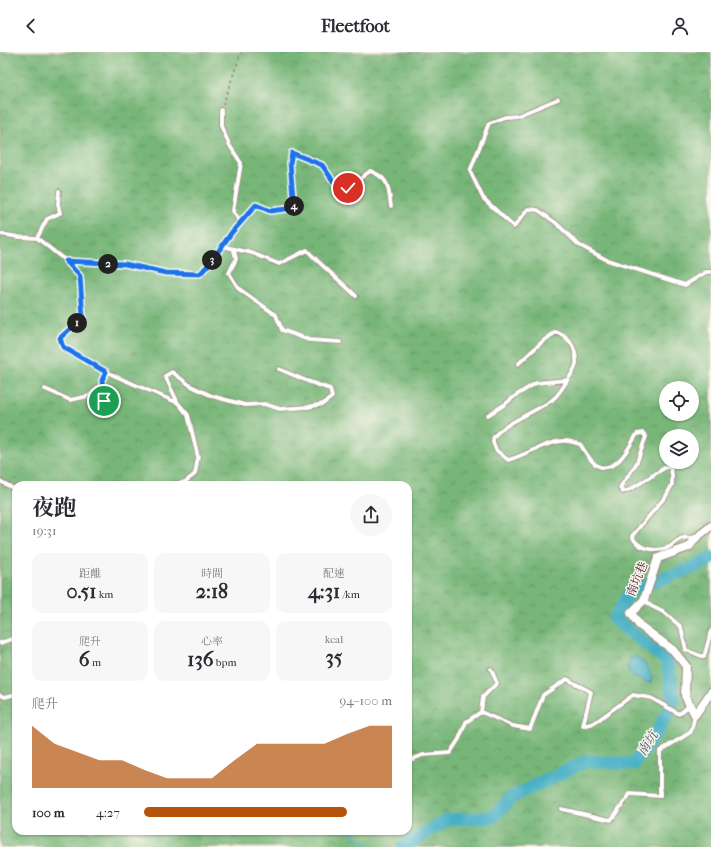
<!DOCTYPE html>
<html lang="zh-TW">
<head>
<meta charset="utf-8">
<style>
	body { margin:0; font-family:"IM FELL French Canon","Noto Serif TC",serif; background:#f7f7f7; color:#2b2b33; height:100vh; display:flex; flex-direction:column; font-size:15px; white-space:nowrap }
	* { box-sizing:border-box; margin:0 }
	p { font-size:13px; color:#7c7c81 }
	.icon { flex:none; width:22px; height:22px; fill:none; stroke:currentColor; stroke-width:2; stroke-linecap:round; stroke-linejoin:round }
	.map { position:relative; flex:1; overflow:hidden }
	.sheet { position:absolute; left:12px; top:429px; width:400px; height:354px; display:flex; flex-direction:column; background:#fff; border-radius:12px; box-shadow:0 1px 3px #0004 }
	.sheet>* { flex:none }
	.tools { position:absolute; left:659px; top:329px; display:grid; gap:8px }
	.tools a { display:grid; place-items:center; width:40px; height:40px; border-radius:50%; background:#fff; box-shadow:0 1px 3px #0004; font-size:20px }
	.pin { position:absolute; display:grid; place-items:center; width:34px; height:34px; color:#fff; margin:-17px; border:2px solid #fff; border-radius:50%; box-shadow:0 1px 4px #0007 }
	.km { position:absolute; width:20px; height:20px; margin:-10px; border-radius:50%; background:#222; color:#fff; font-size:11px; line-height:20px; text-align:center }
	.round { display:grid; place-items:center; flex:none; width:42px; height:42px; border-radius:21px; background:#f7f7f7 }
	.overview { display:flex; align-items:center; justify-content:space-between; height:68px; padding:0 20px }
	h1 { font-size:22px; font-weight:700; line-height:30px }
	.metrics { display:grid; grid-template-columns:repeat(3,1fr); gap:6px; height:68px; padding:4px 20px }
	.metrics div { display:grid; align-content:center; border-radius:10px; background:#f7f7f7; text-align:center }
	.metrics b { font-size:20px; font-weight:700 }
	.metrics small { font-size:11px; font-weight:400 }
	.metrics p { font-size:11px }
	.chart { height:112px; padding:8px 20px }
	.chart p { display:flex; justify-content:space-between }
	.chart svg { width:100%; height:72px; margin-top:4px; fill:#b45309; opacity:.7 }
	ul { padding:0 20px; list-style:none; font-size:13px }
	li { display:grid; grid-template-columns:64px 48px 1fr; align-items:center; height:30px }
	li i { height:10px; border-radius:5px; background:#b45309 }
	header { display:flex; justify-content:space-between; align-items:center; height:52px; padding:0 20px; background:#fff; font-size:18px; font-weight:700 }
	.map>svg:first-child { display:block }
	.forest { fill:url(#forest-crowns); stroke:#606a52; fill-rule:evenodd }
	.water { fill:#45afc4; stroke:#486778 }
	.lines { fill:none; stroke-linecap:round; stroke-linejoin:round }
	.stream { stroke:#45afc4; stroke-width:2 }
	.river { stroke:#45afc4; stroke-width:13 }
	.lane-casing { stroke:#a0837e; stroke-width:5.5 }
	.street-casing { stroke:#a0837e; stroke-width:10 }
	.path { stroke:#a0837e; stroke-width:1.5; stroke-dasharray:3 3; stroke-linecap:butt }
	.lane { stroke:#fff; stroke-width:4 }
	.street { stroke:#fff; stroke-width:8 }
	.route-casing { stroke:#fff; stroke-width:8 }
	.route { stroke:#1a73e8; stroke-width:5 }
	.labels { text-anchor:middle; stroke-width:3; stroke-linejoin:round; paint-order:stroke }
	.street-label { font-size:12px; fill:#4a1f2b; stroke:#fbf7ec }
	.water-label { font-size:13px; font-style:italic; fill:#485968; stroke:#fbf7ec }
</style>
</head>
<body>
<header><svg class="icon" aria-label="back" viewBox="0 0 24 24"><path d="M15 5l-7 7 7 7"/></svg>Fleetfoot<svg class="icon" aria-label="person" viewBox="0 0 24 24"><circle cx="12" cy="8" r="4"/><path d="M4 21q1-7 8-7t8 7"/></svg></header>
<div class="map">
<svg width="711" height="795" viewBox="0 0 711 795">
	<defs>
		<pattern id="forest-crowns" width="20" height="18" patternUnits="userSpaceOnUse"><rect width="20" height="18" fill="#77b678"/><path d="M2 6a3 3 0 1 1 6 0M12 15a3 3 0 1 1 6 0" fill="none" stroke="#649363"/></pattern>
	</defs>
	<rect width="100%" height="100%" fill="#fbf7ec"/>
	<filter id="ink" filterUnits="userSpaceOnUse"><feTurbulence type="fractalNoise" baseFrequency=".025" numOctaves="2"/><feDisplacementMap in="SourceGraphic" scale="8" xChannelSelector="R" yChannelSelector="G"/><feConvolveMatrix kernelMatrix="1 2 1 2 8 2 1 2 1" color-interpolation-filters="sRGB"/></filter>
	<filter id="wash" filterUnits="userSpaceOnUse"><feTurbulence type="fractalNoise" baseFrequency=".012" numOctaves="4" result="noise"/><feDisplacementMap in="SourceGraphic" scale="16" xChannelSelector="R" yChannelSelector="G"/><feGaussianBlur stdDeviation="0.9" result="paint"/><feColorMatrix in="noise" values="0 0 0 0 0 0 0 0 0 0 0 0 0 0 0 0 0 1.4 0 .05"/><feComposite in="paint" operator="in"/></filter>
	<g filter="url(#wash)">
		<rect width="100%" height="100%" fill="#f5e7d0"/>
		<path class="forest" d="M0,0h711v795h-711zM666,336h26v26h-26zM666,384h26v26h-26zM16,433h392v346h-392z"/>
		<path class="water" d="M636,604l8,6 9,15 -3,6c-14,-4 -27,-8 -20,-25z"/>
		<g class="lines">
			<path class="stream" d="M349,779l21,16"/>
			<path class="river" d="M403,795l44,-27 46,-3 19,-20 74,-36 48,3 24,-34 16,-30 -7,-39 -53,-42 17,-29 64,-23 16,-9"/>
		</g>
	</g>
	<g filter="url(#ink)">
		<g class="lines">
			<g class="lane-casing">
				<path id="lane" d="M558,47l-41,17 -12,1 -16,6 -19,48 13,27 31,29 14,-18 10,1 18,13 23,22 28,15 78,25 21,-13h5
					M221,58v16l9,20 11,17 -8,48 7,11
					M0,182l19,3 18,1 29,23 14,15 3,41 -23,21 3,9 12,8 40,21 63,27 -13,-27 7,-4 19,14 21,10 33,9 19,-1 16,5 28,-2 15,-3 9,-7 -2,-8 -23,-8 -28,-12
					M37,186l10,-19 13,-6 -2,-9 1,-13
					M222,194l30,7 27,11 28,-14c15,17 33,30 49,46
					M234,198l2,9 -7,14 10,16 37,26 6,15 27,10 31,2
					M66,209l59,3 41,9 35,2 9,-12 22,-31 24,-27 14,6 24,-3 -4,-45 2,-10 30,12 14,20 12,3 22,-17c20,7 18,17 21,35
					M518,312l25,-23 13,-9c10,4 17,11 19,21 4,13 -2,18 -8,28 -5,7 -8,14 -15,19 -13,10 -50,24 -58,37 -1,1 -1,3 -1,5l3,8 12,10c19,-5 34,-17 54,-19 5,-1 13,2 18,3 5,7 10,18 18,22 18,8 32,-20 39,-32l6,-1 3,4c-4,9 -6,19 -10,27 -5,9 -12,16 -16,24l3,4 8,-3 35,-22h4l2,7v11l-6,11 -34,40c5,13 23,16 35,12 6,-2 10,-9 16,-10 4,-1 9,0 13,0
					M103,330l1,19 5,11
					M45,337l25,11 19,-4 11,-11 6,-14
					M488,363l16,-10 11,-9 21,-13 31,-3
					M0,429l16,9
					M173,433l12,-3 10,-8 3,-17 -10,-42 -10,-12
					M644,548l7,6 14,7 16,14 5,23 18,7 7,-26
					M0,591l16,-5
					M0,643l5,2 11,-3
					M481,660l2,-15 14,-14 -6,-14
					M408,709l15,-6 27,-2 9,-14 7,-17 15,-10 32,14 17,3 13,-34 24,-16 24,13 -8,34 11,-3 39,-28 18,3 28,16 11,-9
					M561,757l50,11 19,-26 30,2v-45l31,-19 4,-17"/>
			</g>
			<g class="street-casing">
				<path id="street" d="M711,474l-15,12 -7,9 -31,11 -14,42 -13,13 8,12 34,25 13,16 -1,30 10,19 16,-23"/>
			</g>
			<path class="path" d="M223,53l18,-53"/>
			<use href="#lane" class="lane"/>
			<use href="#street" class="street"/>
		</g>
	</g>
	<g class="lines" filter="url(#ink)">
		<g class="route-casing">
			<path id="route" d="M104,349l-2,-21 4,-8 -43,-25 -3,-9 23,-21 -3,-41 -14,-15 59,3 41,9 34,1 10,-11 22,-31 24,-27 14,6 24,-3 -4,-45 2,-10 30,12 14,20 12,3"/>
		</g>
		<use href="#route" class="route"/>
	</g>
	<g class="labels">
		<g class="street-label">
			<text transform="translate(637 527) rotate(-67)" y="4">南坑巷</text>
		</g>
		<g class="water-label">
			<text transform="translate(647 691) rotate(-58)" y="5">南坑</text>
		</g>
	</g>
</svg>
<div class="tools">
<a><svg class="icon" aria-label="locate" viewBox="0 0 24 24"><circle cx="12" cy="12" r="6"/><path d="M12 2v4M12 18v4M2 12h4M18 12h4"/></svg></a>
<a><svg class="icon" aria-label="layers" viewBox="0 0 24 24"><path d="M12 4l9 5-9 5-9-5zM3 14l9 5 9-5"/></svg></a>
</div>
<div class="pin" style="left:104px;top:349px;background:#1e9e55"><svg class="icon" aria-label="arrive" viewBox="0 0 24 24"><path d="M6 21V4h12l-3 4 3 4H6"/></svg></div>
<div class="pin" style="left:348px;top:136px;background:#d93025"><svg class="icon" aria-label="check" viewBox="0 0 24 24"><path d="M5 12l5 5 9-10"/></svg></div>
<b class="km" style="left:77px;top:271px">1</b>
<b class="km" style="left:108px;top:212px">2</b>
<b class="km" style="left:212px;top:208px">3</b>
<b class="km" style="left:294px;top:154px">4</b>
<section class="sheet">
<div class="overview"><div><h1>夜跑</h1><p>19:31</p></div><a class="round"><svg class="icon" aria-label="share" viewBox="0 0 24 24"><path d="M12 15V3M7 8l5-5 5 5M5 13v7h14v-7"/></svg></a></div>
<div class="metrics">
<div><p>距離</p><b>0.51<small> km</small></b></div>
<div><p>時間</p><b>2:18</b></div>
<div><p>配速</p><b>4:31<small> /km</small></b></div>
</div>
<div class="metrics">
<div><p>爬升</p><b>6<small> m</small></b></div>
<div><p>心率</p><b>136<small> bpm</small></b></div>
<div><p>kcal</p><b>35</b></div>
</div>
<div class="chart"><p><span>爬升</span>94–100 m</p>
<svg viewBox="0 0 160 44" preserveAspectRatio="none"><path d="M0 44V6L10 17L20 22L30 27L40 27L50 33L60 38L70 38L80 38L90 27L100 17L110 17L120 17L130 17L140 11L150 6L160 6V44z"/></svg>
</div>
<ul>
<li><b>100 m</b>4:27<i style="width:82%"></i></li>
</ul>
</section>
</div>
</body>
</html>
